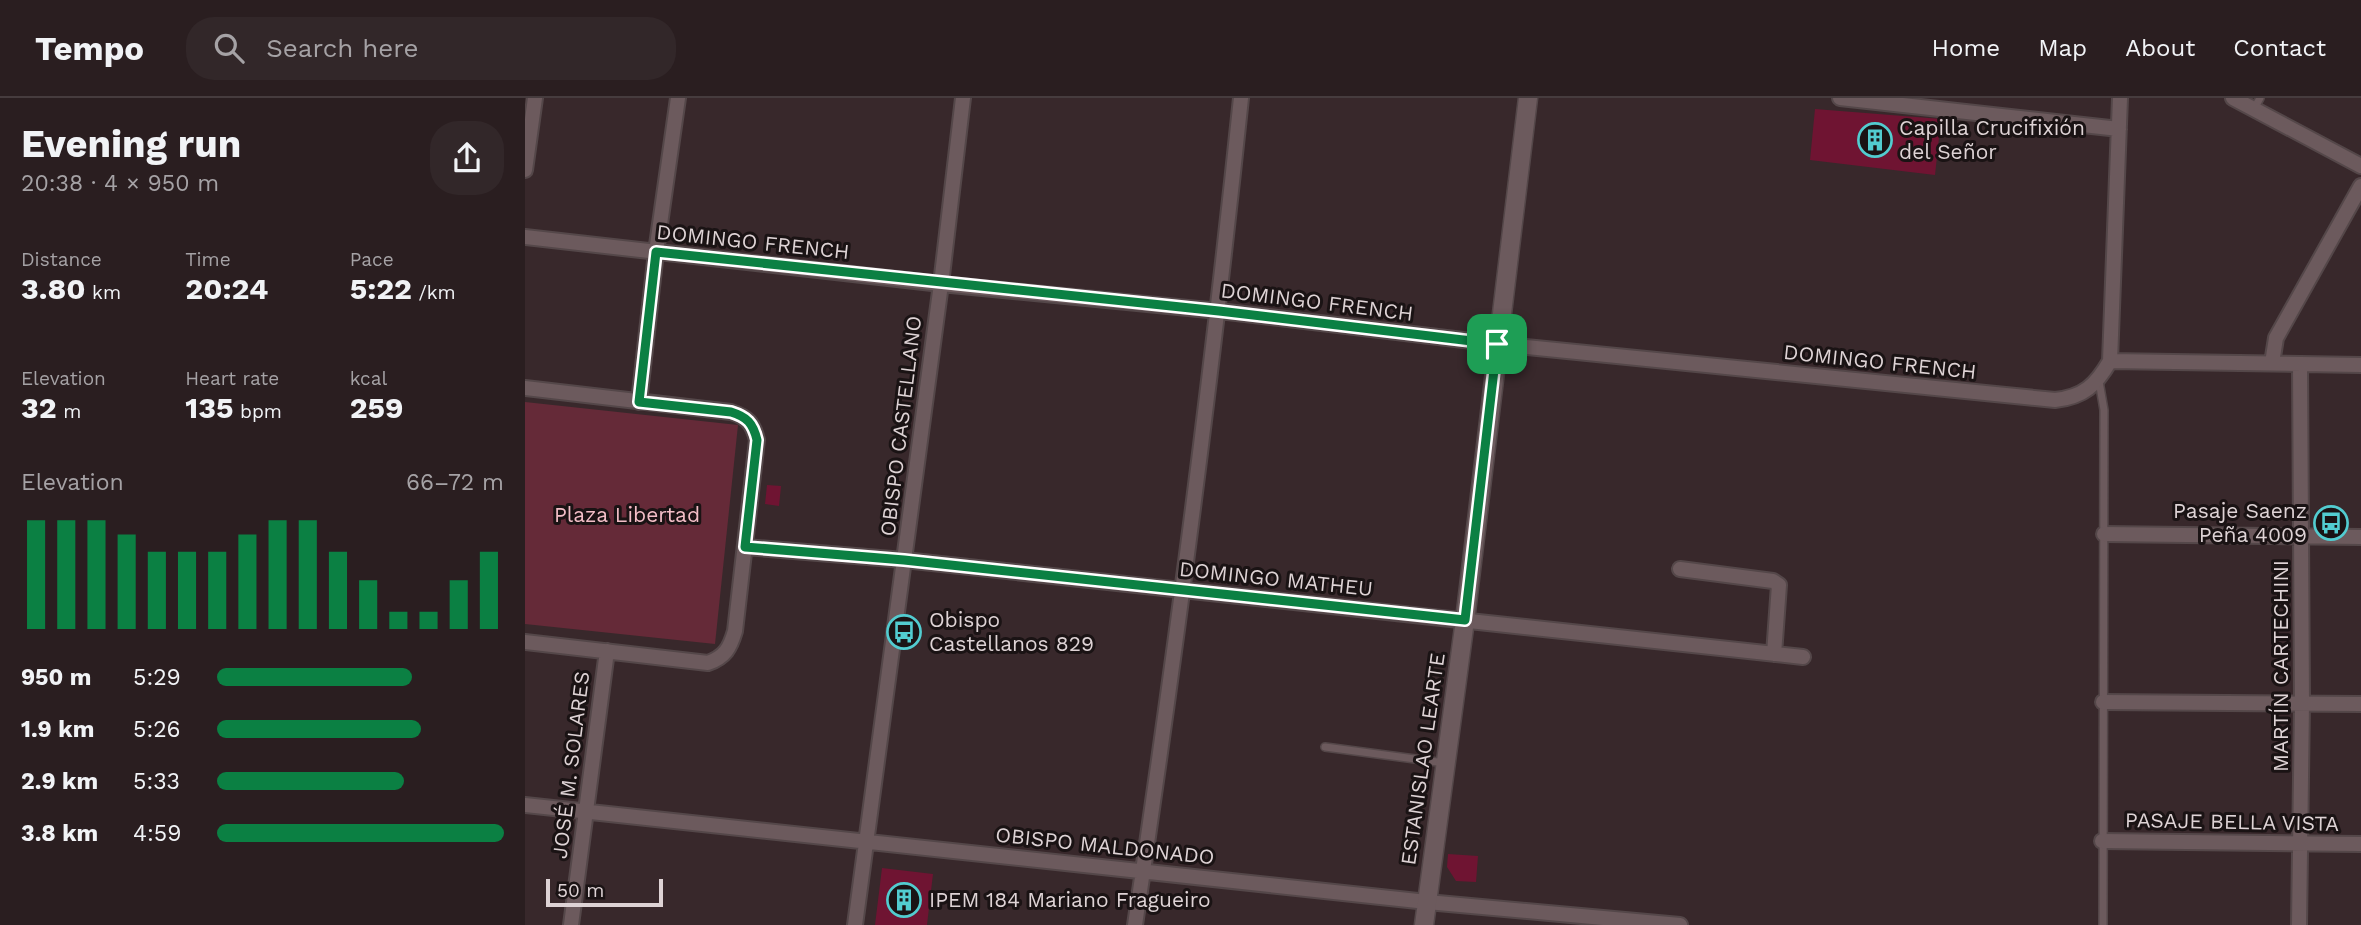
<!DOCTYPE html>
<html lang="en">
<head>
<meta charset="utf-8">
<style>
	body { margin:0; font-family:"Work Sans",sans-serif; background:#322729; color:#f1f3f6; height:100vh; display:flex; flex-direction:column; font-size:26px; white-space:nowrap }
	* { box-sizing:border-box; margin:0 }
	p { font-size:23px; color:#a5a2a5 }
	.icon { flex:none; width:38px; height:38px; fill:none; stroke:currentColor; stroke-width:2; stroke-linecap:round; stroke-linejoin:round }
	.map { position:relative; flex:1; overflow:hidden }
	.drawer { display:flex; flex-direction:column; background:#2a1e20; width:525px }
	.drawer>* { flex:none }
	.scale { position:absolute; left:21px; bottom:18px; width:117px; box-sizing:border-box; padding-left:7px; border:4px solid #ded3d5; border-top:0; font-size:19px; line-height:24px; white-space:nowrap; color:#ded3d5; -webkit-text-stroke:5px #1a1314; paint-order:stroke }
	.pin { position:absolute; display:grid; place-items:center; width:60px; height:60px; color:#fff; margin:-30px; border-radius:14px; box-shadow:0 4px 10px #0006 }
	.round { display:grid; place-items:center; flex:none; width:74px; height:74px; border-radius:28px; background:#322729 }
	.overview { display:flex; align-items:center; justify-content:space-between; height:119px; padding:0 21px }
	h1 { font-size:38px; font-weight:700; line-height:52px }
	.figures { display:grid; grid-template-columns:repeat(3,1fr); gap:10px; height:119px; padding:7px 21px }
	.figures div { display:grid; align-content:center }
	.figures b { font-size:30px; font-weight:700 }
	.figures small { font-size:19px; font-weight:400 }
	.figures p { font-size:19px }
	.chart { height:196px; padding:14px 21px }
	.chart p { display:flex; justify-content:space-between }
	.chart svg { width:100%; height:126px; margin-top:7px; stroke:#0b8043; stroke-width:6 }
	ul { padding:0 21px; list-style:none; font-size:23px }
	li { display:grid; grid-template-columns:112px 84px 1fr; align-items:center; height:52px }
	li i { height:18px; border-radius:9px; background:#0b8043 }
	header { display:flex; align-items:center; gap:42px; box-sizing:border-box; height:98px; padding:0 35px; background:#2a1e20; border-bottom:2px solid #463c3e }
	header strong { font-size:33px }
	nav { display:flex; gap:38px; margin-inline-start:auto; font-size:24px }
	.search { width:490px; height:63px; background:#322729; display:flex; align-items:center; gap:18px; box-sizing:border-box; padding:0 24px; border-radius:28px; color:#a5a2a5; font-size:26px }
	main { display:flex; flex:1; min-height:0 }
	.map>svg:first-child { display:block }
	.green { fill:#652a38 }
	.building { fill:#6f1432 }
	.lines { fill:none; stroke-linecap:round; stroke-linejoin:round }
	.service-casing { stroke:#544749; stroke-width:10 }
	.minor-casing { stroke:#544749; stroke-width:18 }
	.tertiary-casing { stroke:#544749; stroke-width:21 }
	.service { stroke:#6c5a5d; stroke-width:7 }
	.minor { stroke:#6c5a5d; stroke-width:14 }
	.tertiary { stroke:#6c5a5d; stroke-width:18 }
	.route-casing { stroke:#fff; stroke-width:14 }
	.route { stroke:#0b8043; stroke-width:9 }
	.labels { text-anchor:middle; stroke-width:6; stroke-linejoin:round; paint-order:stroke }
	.poi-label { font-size:21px; fill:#ded3d5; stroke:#1a1314; text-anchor:start }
	.street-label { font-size:21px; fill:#ded3d5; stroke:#1a1314 }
	.park-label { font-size:21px; fill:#f3bec7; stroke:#1a1314 }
</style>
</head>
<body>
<header>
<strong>Tempo</strong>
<div class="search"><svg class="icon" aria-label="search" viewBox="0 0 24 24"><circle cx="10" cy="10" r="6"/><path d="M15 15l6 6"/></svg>Search here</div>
<nav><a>Home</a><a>Map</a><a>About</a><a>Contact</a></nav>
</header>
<main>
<section class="drawer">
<div class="overview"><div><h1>Evening run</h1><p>20:38 · 4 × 950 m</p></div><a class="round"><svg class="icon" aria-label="share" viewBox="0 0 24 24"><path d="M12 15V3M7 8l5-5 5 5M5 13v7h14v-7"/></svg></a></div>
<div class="figures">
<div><p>Distance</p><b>3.80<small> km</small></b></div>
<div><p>Time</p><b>20:24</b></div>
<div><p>Pace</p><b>5:22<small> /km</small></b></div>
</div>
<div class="figures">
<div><p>Elevation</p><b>32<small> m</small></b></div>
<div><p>Heart rate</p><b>135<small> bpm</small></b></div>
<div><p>kcal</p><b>259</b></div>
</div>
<div class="chart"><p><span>Elevation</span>66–72 m</p>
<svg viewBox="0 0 160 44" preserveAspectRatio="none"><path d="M5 44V6M15 44V6M25 44V6M35 44V11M45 44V17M55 44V17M65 44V17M75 44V11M85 44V6M95 44V6M105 44V17M115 44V27M125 44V38M135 44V38M145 44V27M155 44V17"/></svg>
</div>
<ul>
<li><b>950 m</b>5:29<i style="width:68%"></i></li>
<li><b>1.9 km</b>5:26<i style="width:71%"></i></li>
<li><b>2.9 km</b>5:33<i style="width:65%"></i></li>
<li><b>3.8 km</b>4:59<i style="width:100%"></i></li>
</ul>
</section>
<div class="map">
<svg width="1836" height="827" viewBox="0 0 1836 827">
	<rect width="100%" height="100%" fill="#38282b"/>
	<path class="green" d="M0,304l213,23 -23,219 -190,-20z"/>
	<path class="building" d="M1290,11l126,10 -6,56 -125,-15z
		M242,387l14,1 -2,20 -14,-2z
		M923,756l30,2 -2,26 -20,-1 -9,-14z
		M357,770l51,6 -6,51h-52z"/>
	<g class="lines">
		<g class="service-casing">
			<path id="service" d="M1729,11l6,-11
				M1574,283l5,29 -1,515
				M800,649l120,16"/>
		</g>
		<g class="minor-casing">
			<path id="minor" d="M1315,0l279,31
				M1708,0l128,68
				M0,72l10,-72
				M0,139l416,47 278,27 278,33 558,56c29,-3 41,-15 55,-39l10,-263
				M1585,263l251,4
				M1747,265l4,-25 85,-152
				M0,290l206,24c16,5 22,11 26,28l-22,191c-5,17 -10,26 -27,32l-183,-21
				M114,304l17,-150 22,-154
				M1579,436l257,3
				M220,449l159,13 899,97
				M1155,471l93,12 6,4 -5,69
				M1578,604l258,2
				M0,707l902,97 253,23
				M1577,743l259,3
				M46,827l36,-274
				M330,827l86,-641 22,-186
				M610,827c41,-275 77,-550 106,-827
				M1774,827l3,-222 -2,-339"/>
		</g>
		<g class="tertiary-casing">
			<path id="tertiary" d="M899,827l41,-305 63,-522"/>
		</g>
		<use href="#service" class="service"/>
		<use href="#minor" class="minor"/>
		<use href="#tertiary" class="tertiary"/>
	</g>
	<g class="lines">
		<g class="route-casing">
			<path id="route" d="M131,154l563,59 278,33 -32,276 -561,-60 -159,-13 12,-107c-4,-17 -10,-23 -26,-28l-92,-10z"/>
		</g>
		<use href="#route" class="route"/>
	</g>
	<defs>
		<g id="building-ring" transform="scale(1.75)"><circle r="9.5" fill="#1a1314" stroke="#52ccd0" stroke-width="1.5"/><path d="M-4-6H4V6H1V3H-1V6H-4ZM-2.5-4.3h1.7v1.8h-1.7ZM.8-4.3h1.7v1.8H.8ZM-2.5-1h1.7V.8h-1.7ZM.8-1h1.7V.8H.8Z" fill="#52ccd0"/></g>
		<g id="bus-ring" transform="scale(1.75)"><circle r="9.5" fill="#1a1314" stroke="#52ccd0" stroke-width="1.5"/><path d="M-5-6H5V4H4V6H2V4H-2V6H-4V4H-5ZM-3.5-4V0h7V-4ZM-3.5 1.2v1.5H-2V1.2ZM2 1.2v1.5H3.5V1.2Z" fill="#52ccd0"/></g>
	</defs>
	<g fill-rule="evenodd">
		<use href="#building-ring" x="1350" y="42"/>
		<use href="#bus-ring" x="1806" y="425"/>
		<use href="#bus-ring" x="379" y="534"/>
		<use href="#building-ring" x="379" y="802"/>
	</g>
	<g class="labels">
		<g class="poi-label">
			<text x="1374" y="37">Capilla Crucifixión<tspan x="1374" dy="24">del Señor</tspan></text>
			<text x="1782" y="420" text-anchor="end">Pasaje Saenz<tspan x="1782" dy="24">Peña 4009</tspan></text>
			<text x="404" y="529">Obispo<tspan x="404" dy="24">Castellanos 829</tspan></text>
			<text x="404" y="809">IPEM 184 Mariano Fragueiro</text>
		</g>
		<g class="street-label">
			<text transform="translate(228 144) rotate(6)" y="7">DOMINGO FRENCH</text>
			<text transform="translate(792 204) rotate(7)" y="7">DOMINGO FRENCH</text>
			<text transform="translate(1355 264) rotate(6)" y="7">DOMINGO FRENCH</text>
			<text transform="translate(376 328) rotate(-83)" y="7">OBISPO CASTELLANO</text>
			<text transform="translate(751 481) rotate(6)" y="7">DOMINGO MATHEU</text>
			<text transform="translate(1756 568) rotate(-90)" y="7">MARTÍN CARTECHINI</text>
			<text transform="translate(898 661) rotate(-82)" y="7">ESTANISLAO LEARTE</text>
			<text transform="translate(46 667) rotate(-83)" y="7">JOSÉ M. SOLARES</text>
			<text transform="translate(1707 724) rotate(1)" y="7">PASAJE BELLA VISTA</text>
			<text transform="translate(580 748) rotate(6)" y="7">OBISPO MALDONADO</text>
		</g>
		<g class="park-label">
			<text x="102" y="424">Plaza Libertad</text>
		</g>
	</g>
</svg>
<div class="scale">50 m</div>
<div class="pin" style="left:972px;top:246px;background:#1e9e55"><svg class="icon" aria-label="arrive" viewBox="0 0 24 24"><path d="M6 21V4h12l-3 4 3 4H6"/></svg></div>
</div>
</main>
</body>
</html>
